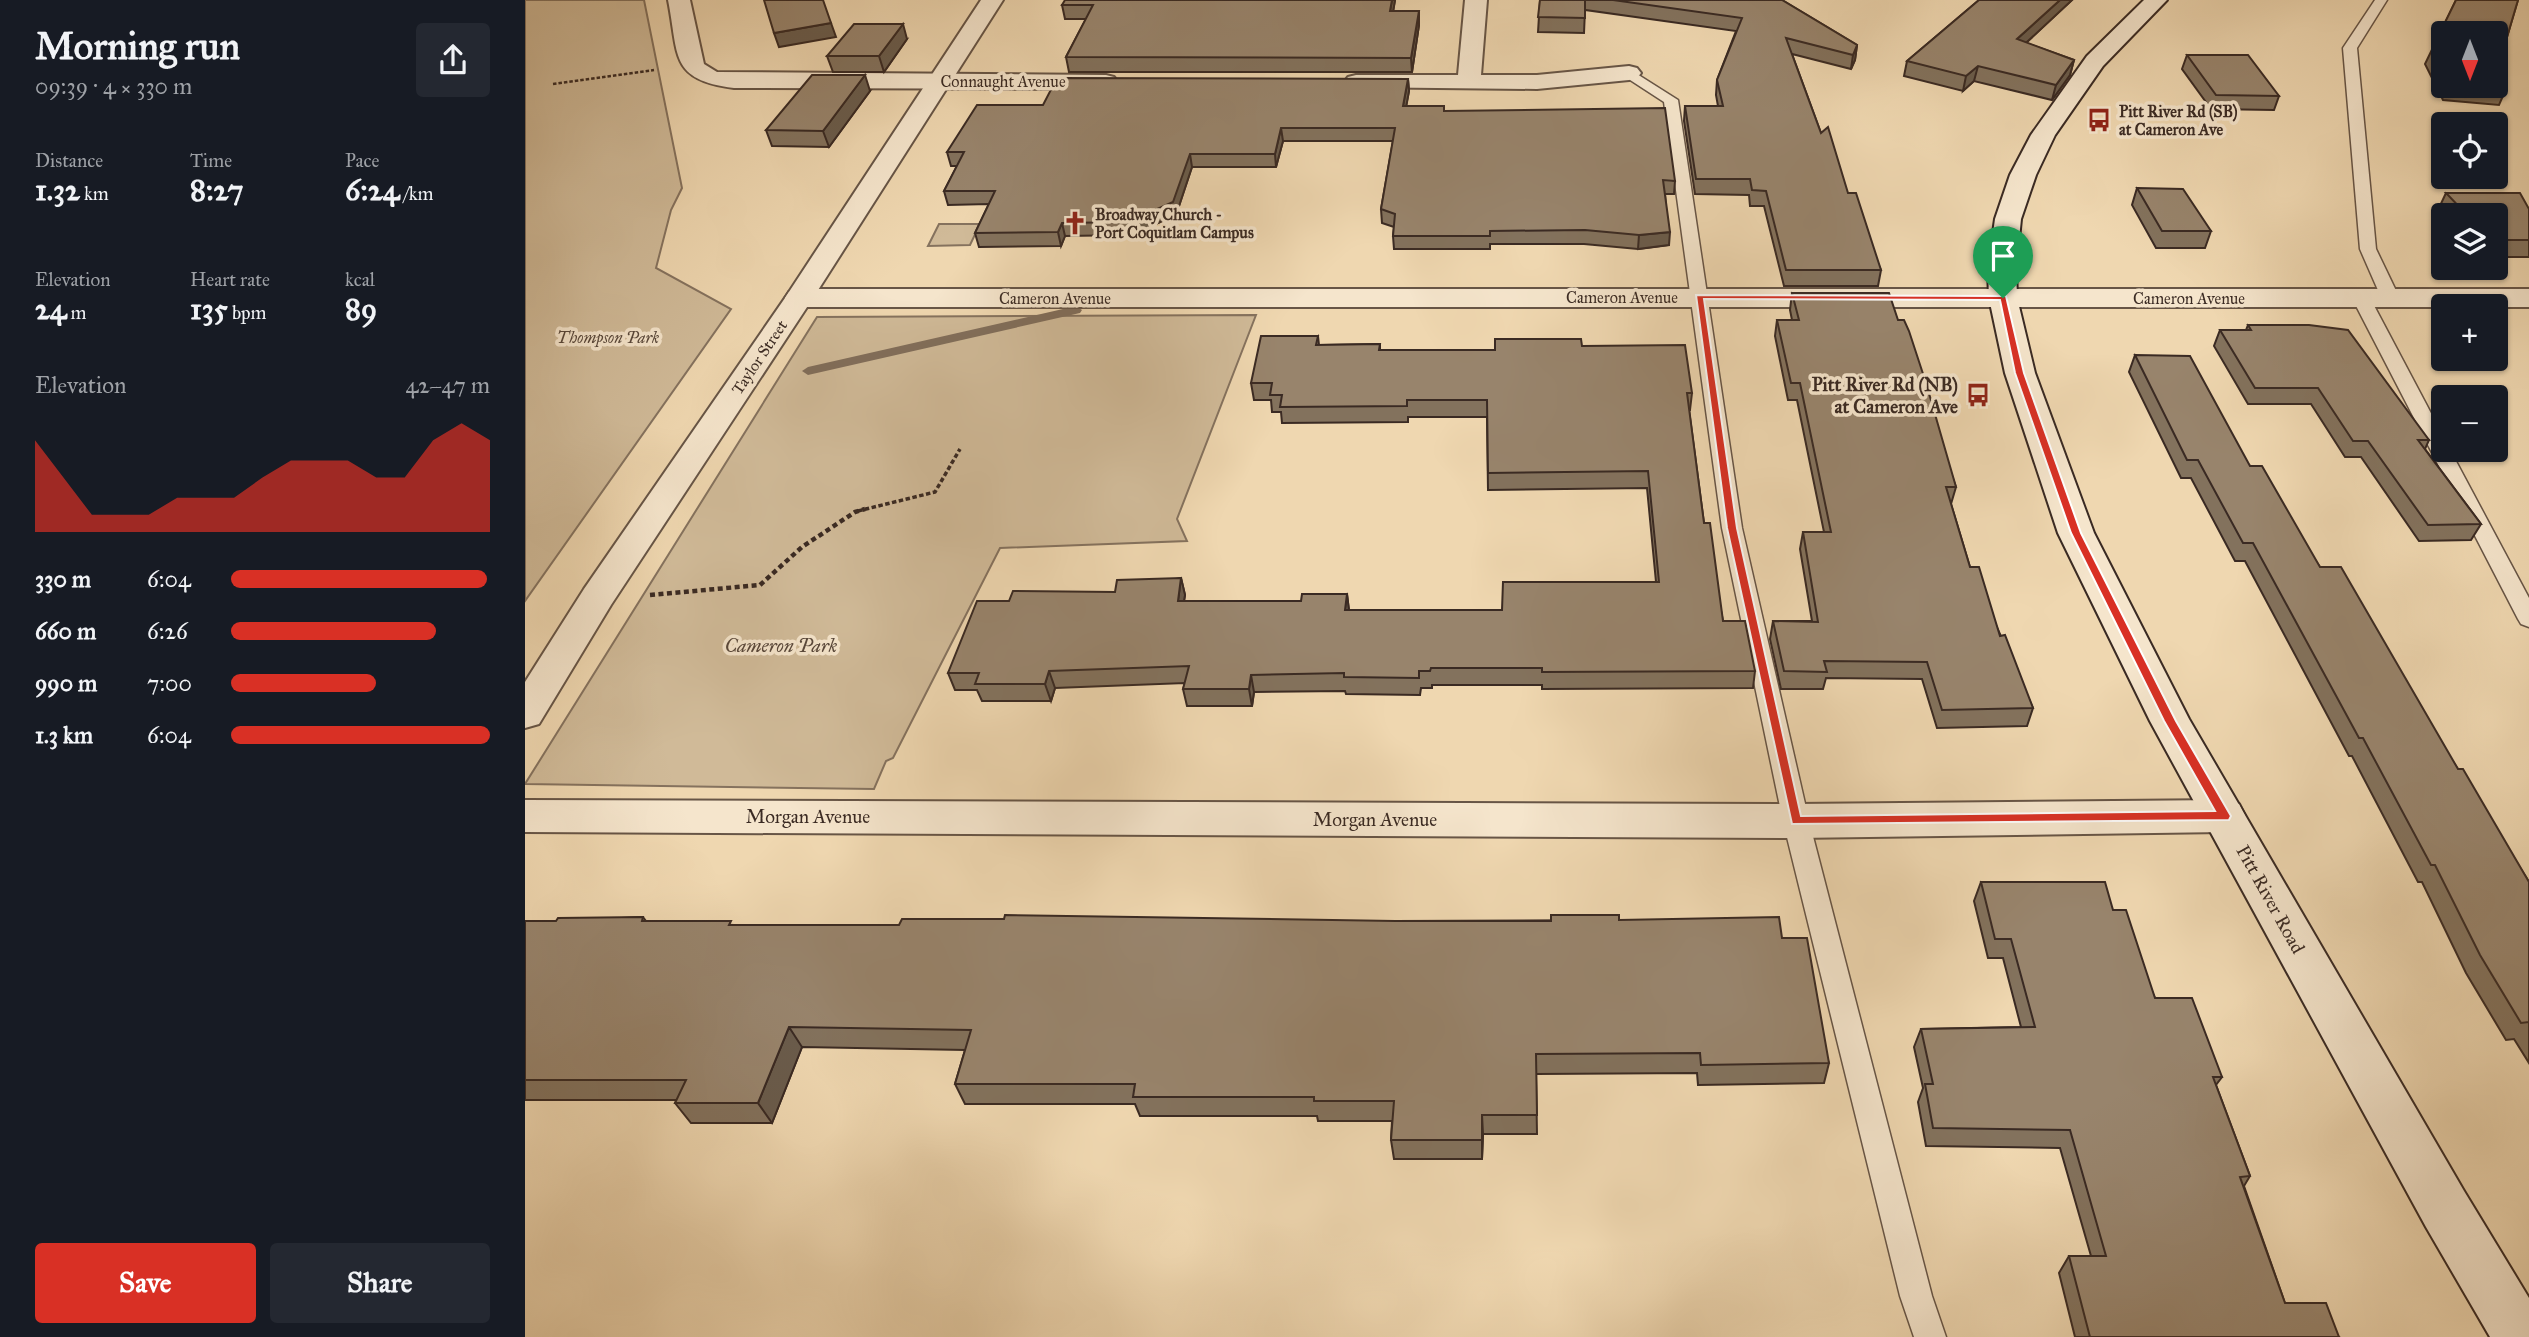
<!DOCTYPE html>
<html lang="en">
<head>
<meta charset="utf-8">
<style>
	body { margin:0; font-family:"IM FELL Great Primer",serif; background:#242831; color:#f1f3f6; height:100vh; display:flex; flex-direction:column; font-size:26px; white-space:nowrap }
	* { box-sizing:border-box; margin:0 }
	p { font-size:23px; color:#9ea1a6 }
	.icon { flex:none; width:38px; height:38px; fill:none; stroke:currentColor; stroke-width:2; stroke-linecap:round; stroke-linejoin:round }
	.map { position:relative; flex:1; overflow:hidden }
	.drawer { display:flex; flex-direction:column; background:#171b24; width:525px }
	.drawer>* { flex:none }
	.needle { width:46px; rotate:180deg }
	.buttons { position:absolute; left:1906px; top:21px; display:grid; gap:14px }
	.buttons a { display:grid; place-items:center; width:77px; height:77px; border-radius:7px; background:#171b24; box-shadow:0 2px 5px #0004; font-size:35px }
	.pin { position:absolute; display:grid; place-items:center; width:60px; height:60px; color:#fff; margin:-72px -30px; border-radius:50% 50% 50% 0; rotate:-45deg; box-shadow:0 0 7px #0007 }
	.pin .icon { rotate:45deg }
	.round { display:grid; place-items:center; flex:none; width:74px; height:74px; border-radius:7px; background:#242831 }
	.overview { display:flex; align-items:center; justify-content:space-between; height:119px; padding:0 35px }
	h1 { font-size:38px; font-weight:700; line-height:52px }
	.stats { display:grid; grid-template-columns:repeat(3,1fr); gap:10px; height:119px; padding:7px 35px }
	.stats div { display:grid; align-content:center }
	.stats b { font-size:30px; font-weight:700 }
	.stats small { font-size:19px; font-weight:400 }
	.stats p { font-size:19px }
	.chart { height:196px; padding:14px 35px }
	.chart p { display:flex; justify-content:space-between }
	.chart svg { width:100%; height:126px; margin-top:7px; fill:#d93025; opacity:.7 }
	.cta { display:flex; gap:14px; margin-top:auto; padding:14px 35px }
	.cta a { flex:1; height:80px; border-radius:7px; background:#d93025; color:#fff; font-size:28px; font-weight:700; line-height:80px; text-align:center }
	.cta a+a { background:#242831; color:#f1f3f6 }
	ul { padding:0 35px; list-style:none; font-size:23px }
	li { display:grid; grid-template-columns:112px 84px 1fr; align-items:center; height:52px }
	li i { height:18px; border-radius:9px; background:#d93025 }
	main { display:flex; flex:1; min-height:0 }
	.map>svg:first-child { display:block }
	.green { fill:#d0ba98; stroke:#85725e; stroke-width:2 }
	.lines { fill:none; stroke-linecap:round; stroke-linejoin:round }
	.stream { fill:#816e5b; fill-rule:evenodd }
	.service-casing { stroke:#675546; stroke-width:3 }
	.minor-casing { stroke:#675546; stroke-width:4 }
	.tertiary-casing { stroke:#675546; stroke-width:4 }
	.secondary-casing { stroke:#3a2a23; stroke-width:4 }
	.path-far2 { stroke:#3a2a23; stroke-width:2.5; stroke-dasharray:3.5 2; stroke-linecap:butt }
	.path-far1 { stroke:#3a2a23; stroke-width:3.5; stroke-dasharray:4.5 2.5; stroke-linecap:butt }
	.path { stroke:#3a2a23; stroke-width:4.5; stroke-dasharray:5 3.5; stroke-linecap:butt }
	.service { fill:#f5e5cc; fill-rule:evenodd }
	.minor { fill:#f5e5cc; fill-rule:evenodd }
	.tertiary { fill:#f5e5cc; fill-rule:evenodd }
	.secondary { fill:#f5e5cc; fill-rule:evenodd }
	.wall { fill:#83725d; stroke:#3a2a23; stroke-width:2 }
	.shaded-wall { fill:#6a5c4c; stroke:#3a2a23; stroke-width:2 }
	.building { fill:#98846c; stroke:#3a2a23; stroke-width:2 }
	.route { fill:#d93025; stroke:#fff; stroke-width:2; fill-rule:evenodd }
	.labels { text-anchor:middle; stroke-width:7; stroke-linejoin:round; paint-order:stroke }
	.far-street-label { font-size:16px; fill:#3a2a23; stroke:#f5e5cc }
	.far-poi-label { font-size:16px; font-weight:bold; fill:#3a2a23; stroke:#f5e5cc; text-anchor:start }
	.far-park-label { font-size:16px; font-style:italic; fill:#58473a; stroke:#f5e5cc }
	.poi-label { font-size:19px; font-weight:bold; fill:#3a2a23; stroke:#f5e5cc; text-anchor:end }
	.park-label { font-size:19px; font-style:italic; fill:#58473a; stroke:#f5e5cc }
	.street-label { font-size:19px; fill:#3a2a23; stroke:#f5e5cc }
</style>
</head>
<body>
<main>
<section class="drawer">
<div class="overview"><div><h1>Morning run</h1><p>09:39 · 4 × 330 m</p></div><a class="round"><svg class="icon" aria-label="share" viewBox="0 0 24 24"><path d="M12 15V3M7 8l5-5 5 5M5 13v7h14v-7"/></svg></a></div>
<div class="stats">
<div><p>Distance</p><b>1.32<small> km</small></b></div>
<div><p>Time</p><b>8:27</b></div>
<div><p>Pace</p><b>6:24<small> /km</small></b></div>
</div>
<div class="stats">
<div><p>Elevation</p><b>24<small> m</small></b></div>
<div><p>Heart rate</p><b>135<small> bpm</small></b></div>
<div><p>kcal</p><b>89</b></div>
</div>
<div class="chart"><p><span>Elevation</span>42–47 m</p>
<svg viewBox="0 0 160 44" preserveAspectRatio="none"><path d="M0 44V12L10 25L20 38L30 38L40 38L50 32L60 32L70 32L80 25L90 19L100 19L110 19L120 25L130 25L140 12L150 6L160 12V44z"/></svg>
</div>
<ul>
<li><b>330 m</b>6:04<i style="width:99%"></i></li>
<li><b>660 m</b>6:26<i style="width:79%"></i></li>
<li><b>990 m</b>7:00<i style="width:56%"></i></li>
<li><b>1.3 km</b>6:04<i style="width:100%"></i></li>
</ul>
<div class="cta"><a>Save</a><a>Share</a></div>
</section>
<div class="map">
<svg width="2004" height="1337" viewBox="0 0 2004 1337">
	<rect width="100%" height="100%" fill="#efd7b0"/>
	<filter id="stains"><feTurbulence type="fractalNoise" baseFrequency=".00286" numOctaves="4"/><feColorMatrix values="0 0 0 0 .2 0 0 0 0 .09 0 0 0 0 .02 0 0 0 .5 -.17"/></filter>
	<radialGradient id="worn" r=".72"><stop offset=".6" stop-color="#630" stop-opacity="0"/><stop offset="1" stop-color="#630" stop-opacity=".3"/></radialGradient>
	<path class="green" d="M0,0h119l38,188 -11,22 -15,58 75,41 -206,292z
		M414,224h41l-10,21 -42,1z
		M731,315l-79,204 10,22 -187,7 -107,210 -7,3 -12,28 -349,-5 292,-467z"/>
	<g class="lines">
		<path class="stream" d="M551,306l6,4 -2,3 -272,62 -6,-4 6,-4z"/>
		<g class="service-casing">
			<path id="service" d="M1850,0h12l-30,48 19,201 23,48 -9,5 -9,-5 -21,-48 -17,-201z
				M1104,69l49,31 64,428 67,293 123,475 14,41h-32l-14,-41 -117,-475 -61,-293 -58,-426 -40,-26v-6z
				M1836,293l9,5 73,138v14h7l79,148v29l-8,-3 -3,-5 -166,-321z"/>
		</g>
		<g class="minor-casing">
			<path id="minor" d="M143,0h22l14,64 13,8 389,3 8,2 4,5 -4,5 -8,2 -372,-1c-65,-8 -55,-33 -66,-88z
				M940,0h22l-6,75h56l92,-9 8,2 4,5 -4,5 -8,2 -92,9 -189,-2 -4,-5 4,-5 8,-2h102z
				M274,289h1730v18h-1730l-10,-3 -4,-6 4,-6z
				M0,800l1271,4 428,-4 15,4 6,12 -6,12 -15,4 -428,6 -1271,-6z"/>
		</g>
		<g class="tertiary-casing">
			<path id="tertiary" d="M456,0h22l-190,298 -202,307 -72,119 -14,4v-46l59,-93 201,-291z"/>
		</g>
		<g class="secondary-casing">
			<path id="secondary" d="M1619,0h23l-64,66 -48,69 -19,40 -15,44 -5,50 1,29 18,75 59,160 95,186 275,472 65,107v39h-39l-64,-110 -276,-506 -92,-188 -53,-160 -16,-75 -1,-29 7,-50 15,-44 21,-40 56,-79z"/>
		</g>
		<path class="path-far2" d="M28,84l101,-14"/>
		<path class="path-far1" d="M333,511l77,-19 25,-43"/>
		<path class="path" d="M125,595l110,-10 42,-38 53,-35 10,-3"/>
		<use href="#service" class="service"/>
		<use href="#minor" class="minor"/>
		<use href="#tertiary" class="tertiary"/>
		<use href="#secondary" class="secondary"/>
	</g>
	<path class="wall" d="M870,0l-2,11 26,14 -7,47h-343l-3,-15 20,-38h-21l-3,-14z
		M1015,0h242l75,45 -2,15 -4,9 -59,-15 29,79 60,137 -3,16h-94l-20,-80h-14l-1,-11 -54,-1 -11,-73 1,-15h33l-2,-11 1,-15 19,-49 -151,-21 -1,23 -46,-1z
		M1454,0h93l-46,43 48,17 -4,15 -18,25 -78,-19 -11,10 -59,-15 3,-15z
		M1931,0h62l-11,37 -12,23v-27h-52v53h52v-16l11,19 -7,16 -56,-5 -18,-36z
		M382,39l-23,33h-51l-6,-16z
		M1662,55l92,41 -5,14 -63,-1 -29,-40z
		M883,79l1,12 -3,15 38,5 231,70 -1,13h-9l4,51 -31,4 -54,-5h-94v5h-96l-1,-13 1,-9 -12,-4 -1,-14 12,-68h-110l-7,26h-84l-16,48 -45,20 -66,1 -4,10 -82,1 -4,-14 14,-29 -41,1 -4,-14 13,-25h-6l-4,-14 96,-47z
		M345,91l-41,56 -57,-1 -6,-16z
		M1612,188l74,43 -6,17h-49l-24,-43z
		M1921,193l83,16v48h-34v-42h-52l-5,-5z
		M1267,293l106,27 58,167 -5,17 19,63 63,141 -6,18 -90,2 -15,-49 -96,-1 -3,11h-42l-11,-50 3,-18h39l-12,-72 3,-17h21l-27,-132h-9l-13,-64 2,-16h15l-2,-10z
		M1723,325l181,115 -4,9 56,75 -10,16 -52,1 -58,-84h-16l-34,-53h-63l-34,-58 6,-16h26z
		M793,336l1,9 61,-1v6h115l87,-4 110,47 -2,17h-1l15,113 19,98 32,50 -2,17 -211,1v-4h-110v3h-11l-1,7 -74,-1 -1,-3 -91,1 -2,14h-65l-4,-17 2,-6 -130,5 -4,13h-69l-5,-11h-22l-7,-17 61,-72 106,-9 66,-14 4,17 -1,6h117l46,-7 2,16h153l154,-28 -9,-94 -159,2 -1,-73h-79v5l-126,1 -1,-11h-9l-1,-12h-17l-3,-17z
		M1610,355l115,111 70,101 138,202 71,113v181l-15,-24 -8,1 -40,-67 -44,-91h-4l-66,-126h-3l-104,-195h-10l-44,-83h-10l-52,-106z
		M1456,882l132,28 42,88 67,79 -6,8 34,91 -6,10 41,117 54,34h-264l-16,-64 10,-17h22l-31,-108 -134,-2 -8,-44 5,-14 -9,-41 7,-18 100,-2 -18,-69h-15l-14,-57z
		M118,917l3,4 88,4h165l496,-4 224,-1 163,18 47,125 -5,20 -126,2 -1,-12 -161,1 1,60h-54l-1,25h-88l-3,-19 1,-19h-74l-1,-5h-177l-5,-12h-170l-10,-20 10,-34 -163,-3 -30,76h-81l-16,-20 2,-3h-152v-179h31z"/>
	<path class="shaded-wall" d="M867,0h3l-4,25 -1,-14z
		M1535,0h12l-58,54 3,-15z
		M894,11v14l-7,47 -1,-14z
		M306,23l5,14 -57,10 -5,-14z
		M378,24l4,15 -23,33 -5,-16z
		M1982,37l-7,15 -5,8v-4z
		M1332,45l-2,15 -4,9 2,-14z
		M1549,60l-4,15 -18,25 4,-15z
		M1453,66l-4,15 -11,10 3,-15z
		M340,75l5,16 -41,56 -6,-16z
		M883,79l1,12 -5,28 -1,-13z
		M756,128l2,13 -7,26 -1,-13z
		M665,154l2,13 -16,48 -45,20 -3,-13z
		M537,223l3,13 -4,10 -3,-14z
		M1145,232l-1,13 -31,4 1,-14z
		M656,578l4,17 -4,23 -3,-17z
		M822,594l2,17 -4,-1z
		M524,671l6,17 -4,13 -6,-17z
		M726,675l3,17 -2,14 -3,-17z
		M264,1027l13,20 -30,76 -14,-20z
		M957,1115l1,19 -1,25z"/>
	<path class="building" d="M239,0h59l8,23 -57,10z
		M540,0h327l-2,11h29l-8,47 -345,-1 27,-52h-31z
		M1015,0h45v18l-47,-1z
		M1088,0h169l75,45 -4,10 -67,-17 35,95 7,-6 20,66h8l25,77h-95l-20,-79 -14,-1 -2,-11h-54l-11,-73h38l-6,-26 25,-62z
		M1454,0h81l-43,39 57,21 -18,25 -78,-19 -12,10 -59,-15z
		M1931,0h62l-11,37 -12,19v-23h-52v38l-11,-22z
		M329,24h49l-24,32h-52z
		M1662,55h61l31,41 -63,-1z
		M1970,70l11,19 -41,-3h30z
		M287,75h53l-42,56 -57,-1z
		M532,78l351,1 -5,27h41v5l221,-3 10,73 -12,-1 7,52 -31,3 -54,-5 -95,1v5h-97l2,-22 -14,-5 14,-81h-114l-6,26h-85l-17,48 -45,20 -66,1 -4,9 -83,1 20,-42h-51l20,-39h-17l30,-47h66z
		M1612,188l46,1 28,42h-49z
		M1921,193h74l9,16v31h-34v-25h-28z
		M1267,293h97l9,27h6l5,11 17,52 30,104h-10l24,80h9l21,69 5,-1 28,73 -91,2 -15,-48 -103,-1 3,11 -43,-1 -11,-50 45,1 -15,-90h28l-31,-149h-9l-14,-63h22z
		M1723,325h61l39,5 81,110h-11l63,84 -53,1 -60,-84h-15l-35,-53h-63l-35,-58h31z
		M736,336h57l-2,9 64,-1 -1,6h116v-11h86l1,7 103,-1 7,48h-5l17,130h6l13,98h22l10,50 -213,1v-4h-111l-1,3h-11v7l-75,-1v-4l-93,2 -2,14h-66l6,-23 -140,5 -4,13h-70l4,-11h-31l29,-72h32l4,-10 102,1 2,-12 64,-2 -3,23h123l1,-7h45l-2,16h157l1,-28h156l-11,-111 -160,2 -1,-73h-80v6l-127,1 2,-12h-12l2,-12h-21z
		M1610,355l55,1 60,110h12l58,101h21l117,202h5l66,113v140l-8,1 -41,-68 -45,-90h-4l-68,-127h-4l-106,-195h-10l-45,-83h-11z
		M1456,882h124l8,28h13l29,88h37l30,79h-9l37,99 -10,1 45,126h41l13,34h-249l-21,-81h37l-36,-126 -137,-2 -8,-44h8l-12,-55 114,-2 -24,-88h-16z
		M480,915l390,6h156v-6h68v5l160,-3 3,21h25l22,125 -128,2 -1,-12 -164,1 1,61h-55v25h-91l3,-39h-80v-4h-181l2,-13h-180l16,-54 -182,-3 -31,76h-83l11,-23h-161v-159h31l2,-3 85,-1 -1,4h89l-2,4h170l3,-6h102z"/>
	<path class="route" d="M1171,295l310,1 18,77 57,160 95,188 55,95 -2,4 -437,4 -65,-296zM1179,299l296,1 15,73 56,160 93,188 51,90 -414,5 -64,-288z"/>
	<defs>
		<g id="bus-bare" transform="scale(1.89)"><path d="M-5-6H5V4H4V6H2V4H-2V6H-4V4H-5ZM-3.5-4V0h7V-4ZM-3.5 1.2v1.5H-2V1.2ZM2 1.2v1.5H3.5V1.2Z" fill="#8f2418" stroke="#f5e5cc" stroke-width="2.5" paint-order="stroke"/></g>
		<g id="church-bare" transform="scale(1.89)"><path d="M-1.2-6h2.4v3.5h3.3v2.4h-3.3V6h-2.4V-.1h-3.3v-2.4h3.3Z" fill="#8f2418" stroke="#f5e5cc" stroke-width="2.5" paint-order="stroke"/></g>
	</defs>
	<g fill-rule="evenodd">
		<use href="#bus-bare" x="1574" y="120"/>
		<use href="#church-bare" x="550" y="223"/>
		<use href="#bus-bare" x="1453" y="395"/>
	</g>
	<g class="labels">
		<g class="far-street-label">
			<text x="478" y="87">Connaught Avenue</text>
			<text x="1097" y="303">Cameron Avenue</text>
			<text x="530" y="304">Cameron Avenue</text>
			<text x="1664" y="304">Cameron Avenue</text>
			<text transform="translate(234 357) rotate(-56)" y="6">Taylor Street</text>
		</g>
		<g class="far-poi-label">
			<text x="1594" y="117">Pitt River Rd (SB)<tspan x="1594" dy="18">at Cameron Ave</tspan></text>
			<text x="570" y="220">Broadway Church -<tspan x="570" dy="18">Port Coquitlam Campus</tspan></text>
		</g>
		<g class="far-park-label">
			<text x="83" y="343">Thompson Park</text>
		</g>
		<g class="poi-label">
			<text x="1433" y="391">Pitt River Rd (NB)<tspan x="1433" dy="22">at Cameron Ave</tspan></text>
		</g>
		<g class="park-label">
			<text x="256" y="652">Cameron Park</text>
		</g>
		<g class="street-label">
			<text x="283" y="823">Morgan Avenue</text>
			<text x="850" y="826">Morgan Avenue</text>
			<text transform="translate(1746 899) rotate(61)" y="7">Pitt River Road</text>
		</g>
	</g>
	<rect width="100%" height="100%" filter="url(#stains)"/>
	<rect width="100%" height="100%" fill="url(#worn)"/>
</svg>
<div class="buttons">
<a><svg class="needle" viewBox="-14 -14 28 28"><path d="M0-13l5 13h-10z" fill="#e53935"/><path d="M0 13l5-13h-10z" fill="#9ea1a6"/></svg></a>
<a><svg class="icon" aria-label="locate" viewBox="0 0 24 24"><circle cx="12" cy="12" r="6"/><path d="M12 2v4M12 18v4M2 12h4M18 12h4"/></svg></a>
<a><svg class="icon" aria-label="layers" viewBox="0 0 24 24"><path d="M12 4l9 5-9 5-9-5zM3 14l9 5 9-5"/></svg></a>
<a>+</a>
<a>−</a>
</div>
<div class="pin" style="left:1478px;top:298px;background:#1e9e55"><svg class="icon" aria-label="arrive" viewBox="0 0 24 24"><path d="M6 21V4h12l-3 4 3 4H6"/></svg></div>
</div>
</main>
</body>
</html>
